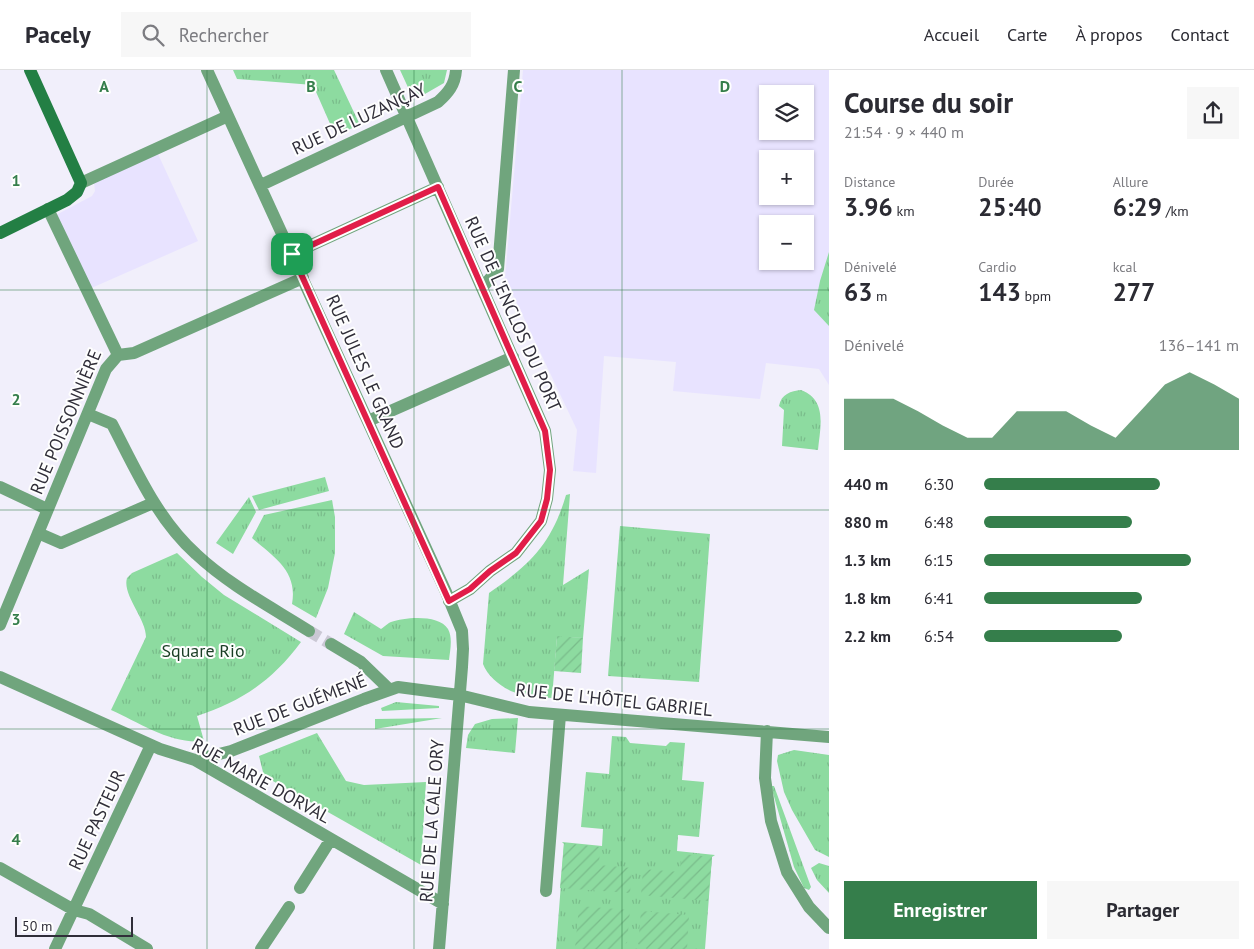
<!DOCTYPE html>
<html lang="fr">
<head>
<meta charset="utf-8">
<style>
	body { margin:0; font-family:"PT Sans",sans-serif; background:#f7f7f7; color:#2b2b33; height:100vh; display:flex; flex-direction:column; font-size:19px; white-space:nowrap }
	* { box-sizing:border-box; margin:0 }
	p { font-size:16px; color:#7c7c81 }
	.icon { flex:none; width:28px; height:28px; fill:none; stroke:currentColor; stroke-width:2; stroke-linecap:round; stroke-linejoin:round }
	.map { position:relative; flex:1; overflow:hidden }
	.details { display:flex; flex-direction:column; background:#fff; width:425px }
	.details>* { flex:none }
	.controls { position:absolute; left:759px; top:15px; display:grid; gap:10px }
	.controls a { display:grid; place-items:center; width:55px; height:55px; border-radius:0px; background:#fff; box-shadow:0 1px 4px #0004; font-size:25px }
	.scale { position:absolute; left:15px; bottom:12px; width:118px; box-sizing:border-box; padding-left:5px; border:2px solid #302e39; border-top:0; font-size:14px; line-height:18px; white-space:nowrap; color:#302e39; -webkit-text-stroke:4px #fefefe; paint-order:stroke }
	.pin { position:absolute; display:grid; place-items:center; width:42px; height:42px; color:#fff; margin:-21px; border-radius:10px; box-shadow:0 2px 8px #0006 }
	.round { display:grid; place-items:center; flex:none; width:52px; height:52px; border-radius:0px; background:#f7f7f7 }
	.summary { display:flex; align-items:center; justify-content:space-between; height:85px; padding:0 15px }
	h1 { font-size:28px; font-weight:700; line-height:38px }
	.metrics { display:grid; grid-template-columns:repeat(3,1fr); gap:8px; height:85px; padding:5px 15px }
	.metrics div { display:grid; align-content:center }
	.metrics b { font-size:25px; font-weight:700 }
	.metrics small { font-size:14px; font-weight:400 }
	.metrics p { font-size:14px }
	.chart { height:140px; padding:10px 15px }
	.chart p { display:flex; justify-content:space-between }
	.chart svg { width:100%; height:90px; margin-top:5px; fill:#357e4b; opacity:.7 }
	.button { display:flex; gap:10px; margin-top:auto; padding:10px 15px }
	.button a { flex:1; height:58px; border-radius:0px; background:#357e4b; color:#fff; font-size:20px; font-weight:700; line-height:58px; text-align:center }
	.button a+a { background:#f7f7f7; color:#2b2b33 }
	ul { padding:0 15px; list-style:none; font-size:16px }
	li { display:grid; grid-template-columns:80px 60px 1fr; align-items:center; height:38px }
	li i { height:12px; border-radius:6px; background:#357e4b }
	header { display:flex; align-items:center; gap:30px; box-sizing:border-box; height:70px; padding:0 25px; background:#fff; border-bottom:1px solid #e1e1e2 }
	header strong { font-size:24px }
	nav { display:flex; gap:28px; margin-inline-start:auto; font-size:18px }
	.search { width:350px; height:45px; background:#f7f7f7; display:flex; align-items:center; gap:12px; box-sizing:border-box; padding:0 18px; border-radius:0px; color:#7c7c81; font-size:19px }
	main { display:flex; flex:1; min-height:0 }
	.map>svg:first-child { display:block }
	.built { fill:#e8e3ff; fill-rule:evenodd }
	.grass { fill:url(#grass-tufts) }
	.garden { fill:url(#garden-furrows) }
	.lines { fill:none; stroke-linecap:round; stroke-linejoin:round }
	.street-tunnel { stroke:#cac8d4; stroke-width:12; stroke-dasharray:12 6; stroke-linecap:butt }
	.street { stroke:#70a57d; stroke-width:12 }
	.secondary { stroke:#237f44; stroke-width:12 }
	.route-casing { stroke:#fff; stroke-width:10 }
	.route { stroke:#e11d48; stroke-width:6 }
	.grid { fill:none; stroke:#357e4b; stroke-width:1; stroke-opacity:0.55 }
	.labels { text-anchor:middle; stroke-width:4; stroke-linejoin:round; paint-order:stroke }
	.street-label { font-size:18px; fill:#302e39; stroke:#fefefe }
	.park-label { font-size:18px; fill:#193d24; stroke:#fefefe }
	.grid-label { font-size:16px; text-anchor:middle; font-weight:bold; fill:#357e4b; stroke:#fefefe; stroke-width:4; stroke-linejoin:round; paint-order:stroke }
</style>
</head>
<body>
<header>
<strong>Pacely</strong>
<div class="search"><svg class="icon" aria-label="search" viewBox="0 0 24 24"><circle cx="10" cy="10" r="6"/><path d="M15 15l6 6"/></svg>Rechercher</div>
<nav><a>Accueil</a><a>Carte</a><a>À propos</a><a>Contact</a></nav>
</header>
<main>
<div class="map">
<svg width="829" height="879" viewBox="0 0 829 879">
	<defs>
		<pattern id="grass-tufts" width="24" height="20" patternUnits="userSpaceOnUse" patternTransform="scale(1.25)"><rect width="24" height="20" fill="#8ddba0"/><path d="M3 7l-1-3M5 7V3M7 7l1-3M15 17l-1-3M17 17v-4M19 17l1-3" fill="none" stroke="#7abc8b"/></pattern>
		<pattern id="garden-furrows" width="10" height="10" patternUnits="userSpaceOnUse" patternTransform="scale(1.25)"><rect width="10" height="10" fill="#8ddba0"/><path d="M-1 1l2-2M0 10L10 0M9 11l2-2" fill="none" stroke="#7abc8b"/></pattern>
	</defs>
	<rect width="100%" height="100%" fill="#f1effb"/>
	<path class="built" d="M523,0h306v315l-10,-16 -53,-6 -6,36 -87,-8 3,-29 -72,-6 -8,117 -23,-2 4,-41 -72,-152zM768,24h37v37h-37zM768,89h37v37h-37zM768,154h37v37h-37z
		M158,84l40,87 -111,49 -31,-75 36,-19 3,-5 -1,-9z"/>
	<path class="grass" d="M233,0h101l26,55 -25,10 -22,-50 -76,-6z
		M400,0h47l-3,13 -26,15 -6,-2z
		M829,182v74l-15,-16 6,-29z
		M801,320c27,10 19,38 17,60l-36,-4 2,-36 -5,-4c2,-12 12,-15 22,-16z
		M325,407l4,14 -70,19 -7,-14z
		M570,424l-7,91 26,-16 -6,69 -26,-1 -5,61c-10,-1 -23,-1 -33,-4 -14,-4 -31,-16 -36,-30l6,-71c41,-28 63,-50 77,-98z
		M249,427l7,15 -23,42 -17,-11z
		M332,430l3,17v36l-7,35 -12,30 -24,-14c6,-33 -18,-47 -40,-66l12,-23z
		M620,456l90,8 -11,148 -91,-6z
		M177,483l25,24 22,18 77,47c-29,39 -59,59 -104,74l7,25c-32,4 -64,-18 -93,-31l35,-73c0,-19 -24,-42 -19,-59l5,-5z
		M354,542l27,17c3,-2 7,-6 10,-7 14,-5 48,-8 57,7 5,9 2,22 1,31l-66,-4 -39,-22z
		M396,632l43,4v2l-57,3 -1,-3z
		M442,648l-67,11v-10z
		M518,648l-3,35 -49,-5 2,-13 7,-11 17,-5z
		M317,663l29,48 18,4 62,-3 -5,83 -79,-45 -78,-44 -5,-20z
		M612,666l14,1 4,6 36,3 4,-4 15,1 -3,37 22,2 -5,55 -21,-2 -1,16 38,4 -3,2 -7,92h-149l8,-105 -2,-2 40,4 1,-17 -22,-2 5,-55 23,2z
		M794,680l35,5v102l-14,-7 -23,-40 -8,-18 -7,-31 1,-6z
		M771,716h3l37,101 -2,3 -5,-2 -10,-21z
		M819,793l10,3v27l-12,-13 -6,-12z"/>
	<path class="garden" d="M557,566l26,2 -2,35 -27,-2z
		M564,773l36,4 -1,18 33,3 -2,25 -70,-5z
		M682,784l30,3 -4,44 -67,-6 2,-26 37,3z
		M579,836l51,4 -3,33 -9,2 -4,4h-39z
		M641,841l48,4 -2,34h-40l-9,-5z"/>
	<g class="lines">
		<path class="street-tunnel" d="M309,561l22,13"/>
		<path class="street" d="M207,0l239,522 16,39 1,18 -1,18 -23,282
			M386,0l159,361 5,39 -3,29 -6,22 -25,32 -26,18 -20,18 -21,12
			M81,113l147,-67
			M261,115l177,-83c10,-9 17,-17 18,-32
			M48,139l70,146
			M292,184l146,-67
			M482,218l16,-19 16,-199
			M118,285l16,-2 169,-75
			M88,344l24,10c24,46 45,95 84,130 33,31 75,53 113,77
			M368,351l145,-64
			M0,417l47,22
			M38,463l23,10 92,-40
			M0,555l106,-256 12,-14
			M331,574l30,18 28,27
			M0,607l160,72 35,11 248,144
			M767,661l-2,47 6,43 16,51 22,35 20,21
			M195,690l36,-9 133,-52 34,-12 61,8 70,17 300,25
			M0,798l74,42 15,4 58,35
			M300,818l31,-49
			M546,821l14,-176
			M55,879l96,-204
			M261,879l28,-42"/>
		<path class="secondary" d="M0,163l67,-33 10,-8 4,-9 -51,-113"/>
	</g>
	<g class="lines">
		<g class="route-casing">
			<path id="route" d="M438,117l107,244 5,39 -3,29 -6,22 -25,32 -26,18 -20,18 -21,12 -157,-347z"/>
		</g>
		<use href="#route" class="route"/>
	</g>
	<path class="grid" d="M207,0v879M414,0v879M622,0v879M0,220h829M0,440h829M0,659h829"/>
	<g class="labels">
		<g class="street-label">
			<text transform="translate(359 49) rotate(-25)" y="6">RUE DE LUZANÇAY</text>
			<text transform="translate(513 244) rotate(66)" y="6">RUE DE L'ENCLOS DU PORT</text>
			<text transform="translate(365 302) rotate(66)" y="6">RUE JULES LE GRAND</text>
			<text transform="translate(66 352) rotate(-67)" y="6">RUE POISSONNIÈRE</text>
			<text transform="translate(614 630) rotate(6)" y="6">RUE DE L'HÔTEL GABRIEL</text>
			<text transform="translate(300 635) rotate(-21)" y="6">RUE DE GUÉMENÉ</text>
			<text transform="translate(261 711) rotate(29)" y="6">RUE MARIE DORVAL</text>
			<text transform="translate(97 750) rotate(-65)" y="6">RUE PASTEUR</text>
			<text transform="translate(432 751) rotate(-86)" y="6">RUE DE LA CALE ORY</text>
		</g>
		<g class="park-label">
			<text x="203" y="587">Square Rio</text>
		</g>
	</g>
	<g class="grid-label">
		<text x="104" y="22">A</text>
		<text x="311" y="22">B</text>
		<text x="518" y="22">C</text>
		<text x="725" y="22">D</text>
		<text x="16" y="116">1</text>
		<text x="16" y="335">2</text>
		<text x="16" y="555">3</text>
		<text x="16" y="775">4</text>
	</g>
</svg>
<div class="controls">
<a><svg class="icon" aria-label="layers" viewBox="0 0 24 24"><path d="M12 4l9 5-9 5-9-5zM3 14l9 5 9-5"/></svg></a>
<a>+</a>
<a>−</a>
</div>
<div class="scale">50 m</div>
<div class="pin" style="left:292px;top:184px;background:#1e9e55"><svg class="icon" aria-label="arrive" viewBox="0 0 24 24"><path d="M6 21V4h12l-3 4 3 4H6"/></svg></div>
</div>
<section class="details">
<div class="summary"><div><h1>Course du soir</h1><p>21:54 · 9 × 440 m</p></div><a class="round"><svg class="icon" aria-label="share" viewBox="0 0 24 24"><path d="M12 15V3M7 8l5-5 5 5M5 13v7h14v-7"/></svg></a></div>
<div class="metrics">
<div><p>Distance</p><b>3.96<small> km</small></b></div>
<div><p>Durée</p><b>25:40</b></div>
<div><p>Allure</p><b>6:29<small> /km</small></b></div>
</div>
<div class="metrics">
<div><p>Dénivelé</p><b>63<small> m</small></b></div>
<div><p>Cardio</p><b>143<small> bpm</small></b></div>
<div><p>kcal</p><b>277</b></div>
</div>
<div class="chart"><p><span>Dénivelé</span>136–141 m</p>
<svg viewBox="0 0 160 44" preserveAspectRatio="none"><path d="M0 44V19L10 19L20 19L30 25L40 32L50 38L60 38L70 25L80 25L90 25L100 32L110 38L120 25L130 12L140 6L150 12L160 19V44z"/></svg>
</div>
<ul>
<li><b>440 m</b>6:30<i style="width:69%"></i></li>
<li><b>880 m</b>6:48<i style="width:58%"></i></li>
<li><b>1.3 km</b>6:15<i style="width:81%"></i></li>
<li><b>1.8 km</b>6:41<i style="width:62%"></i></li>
<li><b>2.2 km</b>6:54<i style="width:54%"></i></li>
</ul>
<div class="button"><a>Enregistrer</a><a>Partager</a></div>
</section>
</main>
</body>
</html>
